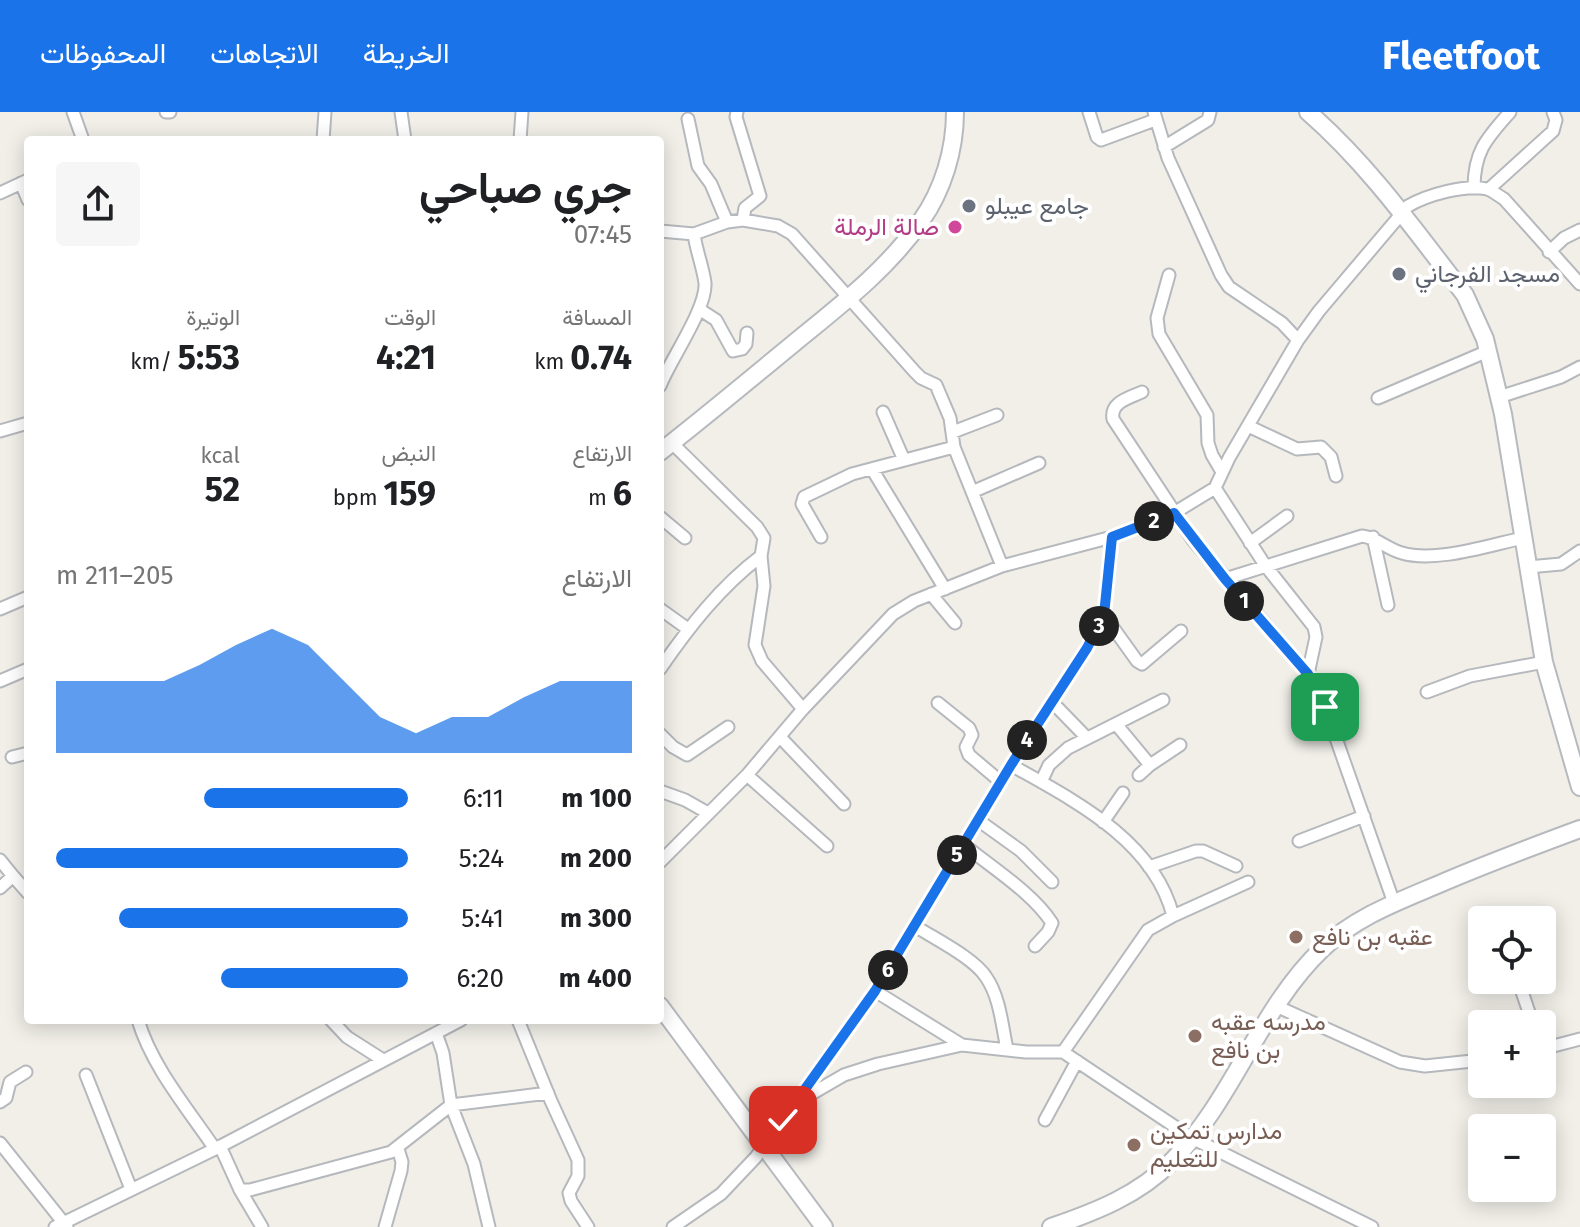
<!DOCTYPE html>
<html lang="ar">
<head>
<meta charset="utf-8">
<style>
	body { margin:0; font-family:"Fira Sans",Vazirmatn,sans-serif; background:#f6f6f6; color:#202124; direction:rtl; height:100vh; display:flex; flex-direction:column; font-size:30px; white-space:nowrap }
	* { box-sizing:border-box; margin:0 }
	p { font-size:26px; color:#757577 }
	.icon { flex:none; width:44px; height:44px; fill:none; stroke:currentColor; stroke-width:2; stroke-linecap:round; stroke-linejoin:round }
	.map { position:relative; flex:1; overflow:hidden; direction:ltr }
	.details { position:absolute; left:24px; top:24px; width:640px; height:888px; display:flex; flex-direction:column; background:#fff; border-radius:8px; box-shadow:0 4px 20px #0003; direction:rtl }
	.details>* { flex:none }
	.tools { position:absolute; left:1468px; top:794px; display:grid; gap:16px }
	.tools a { display:grid; place-items:center; width:88px; height:88px; border-radius:8px; background:#fff; box-shadow:0 4px 20px #0003; font-size:40px }
	.pin { position:absolute; display:grid; place-items:center; width:68px; height:68px; color:#fff; margin:-34px; border-radius:16px; box-shadow:0 4px 12px #0006 }
	.km { position:absolute; width:40px; height:40px; margin:-20px; border-radius:50%; background:#222; color:#fff; font-size:22px; line-height:40px; text-align:center }
	.round { display:grid; place-items:center; flex:none; width:84px; height:84px; border-radius:8px; background:#f6f6f6 }
	.summary { display:flex; align-items:center; justify-content:space-between; height:136px; padding:0 32px }
	h1 { font-size:44px; font-weight:700; line-height:60px }
	.metrics { display:grid; grid-template-columns:repeat(3,1fr); gap:12px; height:136px; padding:8px 32px }
	.metrics div { display:grid; align-content:center }
	.metrics b { font-size:34px; font-weight:700 }
	.metrics small { font-size:22px; font-weight:400 }
	.metrics p { font-size:22px }
	.chart { height:224px; padding:16px 32px }
	.chart p { display:flex; justify-content:space-between }
	.chart svg { width:100%; height:144px; margin-top:8px; fill:#1a73e8; opacity:.7 }
	ul { padding:0 32px; list-style:none; font-size:26px }
	li { display:grid; grid-template-columns:128px 96px 1fr; align-items:center; height:60px }
	li i { height:20px; border-radius:10px; background:#1a73e8 }
	header { display:flex; align-items:center; gap:48px; box-sizing:border-box; height:112px; padding:0 40px; background:#1a73e8; color:#fff }
	header strong { font-size:38px }
	nav { display:flex; gap:44px; margin-inline-start:auto; font-size:28px }
	.map>svg:first-child { display:block }
	.lines { fill:none; stroke-linecap:round; stroke-linejoin:round }
	.street-casing { stroke:#b5b8bc; stroke-width:15 }
	.secondary-casing { stroke:#b6babf; stroke-width:20 }
	.street { stroke:#fff; stroke-width:11 }
	.secondary { stroke:#fff; stroke-width:16 }
	.route-casing { stroke:#fff; stroke-width:16 }
	.route { stroke:#1a73e8; stroke-width:10 }
	.worship-dot { fill:#6b7280; stroke:#fff; stroke-width:3 }
	.hotel-dot { fill:#d1479c; stroke:#fff; stroke-width:3 }
	.education-dot { fill:#8d6e63; stroke:#fff; stroke-width:3 }
	.labels { text-anchor:middle; stroke-width:8; stroke-linejoin:round; paint-order:stroke }
	.worship-label { font-size:24px; fill:#5b616d; stroke:#fff; text-anchor:start }
	.hotel-label { font-size:24px; fill:#b23c85; stroke:#fff; text-anchor:end }
	.education-label { font-size:24px; fill:#785e54; stroke:#fff; text-anchor:start }
</style>
</head>
<body>
<header>
<strong>Fleetfoot</strong>
<nav><a>الخريطة</a><a>الاتجاهات</a><a>المحفوظات</a></nav>
</header>
<div class="map">
<svg width="1580" height="1115" viewBox="0 0 1580 1115">
	<rect width="100%" height="100%" fill="#f1efe8"/>
	<g class="lines">
		<g class="street-casing">
			<path id="street" d="M73,0l10,28
				M166,0h4
				M401,0l4,28
				M737,0l-1,5 24,79 -15,12 -2,12
				M1089,0l8,25 4,3 54,-20
				M1154,0l14,46 53,117 8,12 53,36 16,17
				M688,7l10,47 13,18 16,38
				M323,28l2,-28
				M520,28l2,-28
				M1164,35l44,-27 2,-8
				M21,71l7,17
				M1474,76c0,-37 13,-50 36,-76
				M1489,77l64,-58 3,-11 -3,-8
				M0,81l28,-13
				M660,119l34,3 33,-12 16,-2 35,6 14,8 123,138 6,6 15,7 14,33 4,29 48,119
				M1549,140l15,-14 16,-8
				M1169,163l-12,43 2,16 48,81 1,28 4,12 10,17
				M699,197l17,11 17,31 9,-2 4,-5 1,-11
				M660,274c10,-26 47,-78 45,-103 -2,-16 -9,-33 -11,-49
				M1142,280c-13,6 -32,10 -29,27l80,121 115,134 17,33 69,196
				M1499,285l62,-20 19,-10
				M1378,286l110,-47
				M883,300l21,48
				M1248,314l49,23 24,-2 10,10 5,19
				M0,319l28,-8
				M953,320l44,-17
				M672,331l85,84 7,11 -3,18 3,30 -9,59 7,16 41,48
				M872,357l73,120
				M1215,376l50,77 49,62 2,10 -8,37
				M972,380l67,-29
				M660,405l25,21
				M821,425l-19,-33 2,-7 48,-23 102,-27
				M1373,425l15,68
				M1250,431l37,-27
				M1528,455l33,-3 19,-13
				M1225,467l137,-43c16,2 25,13 40,17 34,10 87,-8 121,-15
				M931,482l24,29
				M0,497l28,-12
				M660,497l28,20
				M1104,503l33,46 5,3 39,-33
				M660,557c29,-42 60,-82 101,-113
				M0,569l28,-12
				M1427,580l43,-16 74,-14
				M1052,590l35,36
				M938,591l31,25 3,7 -6,12 3,8 32,27
				M1116,612l34,41 30,-20
				M660,622l13,13 14,8 41,-28
				M781,626l63,66
				M12,645l16,-4
				M1011,653c62,35 143,75 162,151
				M747,663l80,71
				M1139,663l11,-10
				M1041,670l8,-17 19,-17 95,-48
				M660,679l25,9 23,13
				M978,708l43,31 31,31
				M1103,710l20,-29
				M1299,729l65,-25
				M963,732c28,23 70,49 89,79l-4,9 -13,14
				M0,748l13,16
				M660,750l87,-87 56,-66 90,-95 21,-13 88,-35 110,-29 62,-24 41,-25 14,-30 69,-118 21,-29 89,-105c19,-11 57,-22 79,-17 6,2 12,7 17,10l76,85
				M1149,755l47,-16h7l33,15
				M0,776l13,-12 15,17
				M915,814c20,13 59,32 71,51 14,20 16,49 21,72
				M1518,868l15,44
				M875,879l87,54 64,7h37l129,86 180,89
				M1276,894l124,56 25,4 57,-6
				M138,908c14,47 50,89 77,129
				M331,908l16,17 36,23
				M518,908l33,81 27,59v16l-9,17 2,8 17,26
				M436,921l7,20 8,52 23,59 15,63
				M1542,937l38,-10
				M1063,940l85,-122 25,-14 75,-34
				M86,963l45,114
				M801,988l43,-25 34,-11 84,-19
				M0,990l6,-4 4,-16 16,-10
				M1045,1008l32,-59
				M0,1031l67,84
				M220,1034l20,44 22,37
				M240,1078h10l141,-38 60,-47 97,-12
				M55,1115l160,-78 246,-129
				M385,1115l16,-56 1,-9 -4,-13
				M673,1115l48,-33 35,-37 119,-166 136,-226 76,-117 17,-33 8,-78"/>
		</g>
		<g class="secondary-casing">
			<path id="secondary" d="M1308,0c61,53 108,120 157,183l20,44 18,75 41,248 36,125
				M660,340c45,-35 89,-72 133,-108 45,-37 94,-74 128,-123 22,-31 34,-71 34,-109
				M660,894l164,221
				M1051,1115c44,-15 88,-32 121,-66 62,-62 87,-152 150,-212 34,-33 80,-49 122,-67 45,-19 90,-36 136,-53"/>
		</g>
		<use href="#street" class="street"/>
		<use href="#secondary" class="secondary"/>
	</g>
	<g class="lines">
		<g class="route-casing">
			<path id="route" d="M783,1008l92,-129 136,-226 76,-117 17,-33 8,-78 62,-24 51,66 83,95 17,33"/>
		</g>
		<use href="#route" class="route"/>
	</g>
	<g class="worship-dot">
		<circle cx="969" cy="94" r="8"/>
		<circle cx="1399" cy="162" r="8"/>
	</g>
	<circle class="hotel-dot" cx="955" cy="115" r="8"/>
	<g class="education-dot">
		<circle cx="1296" cy="825" r="8"/>
		<circle cx="1195" cy="924" r="8"/>
		<circle cx="1134" cy="1033" r="8"/>
	</g>
	<g class="labels">
		<g class="worship-label">
			<text x="985" y="102">جامع عيبلو</text>
			<text x="1415" y="170">مسجد الفرجاني</text>
		</g>
		<g class="hotel-label">
			<text x="939" y="123">صالة الرملة</text>
		</g>
		<g class="education-label">
			<text x="1312" y="833">عقبه بن نافع</text>
			<text x="1211" y="918">مدرسه عقبه<tspan x="1211" dy="28">بن نافع</tspan></text>
			<text x="1150" y="1027">مدارس تمكين<tspan x="1150" dy="28">للتعليم</tspan></text>
		</g>
	</g>
</svg>
<div class="tools">
<a><svg class="icon" aria-label="locate" viewBox="0 0 24 24"><circle cx="12" cy="12" r="6"/><path d="M12 2v4M12 18v4M2 12h4M18 12h4"/></svg></a>
<a>+</a>
<a>−</a>
</div>
<div class="pin" style="left:1325px;top:595px;background:#1e9e55"><svg class="icon" aria-label="arrive" viewBox="0 0 24 24"><path d="M6 21V4h12l-3 4 3 4H6"/></svg></div>
<div class="pin" style="left:783px;top:1008px;background:#d93025"><svg class="icon" aria-label="check" viewBox="0 0 24 24"><path d="M5 12l5 5 9-10"/></svg></div>
<b class="km" style="left:1244px;top:489px">1</b>
<b class="km" style="left:1154px;top:409px">2</b>
<b class="km" style="left:1099px;top:514px">3</b>
<b class="km" style="left:1027px;top:628px">4</b>
<b class="km" style="left:957px;top:743px">5</b>
<b class="km" style="left:888px;top:858px">6</b>
<section class="details">
<div class="summary"><div><h1>جري صباحي</h1><p>07:45</p></div><a class="round"><svg class="icon" aria-label="share" viewBox="0 0 24 24"><path d="M12 15V3M7 8l5-5 5 5M5 13v7h14v-7"/></svg></a></div>
<div class="metrics">
<div><p>المسافة</p><b>0.74<small> km</small></b></div>
<div><p>الوقت</p><b>4:21</b></div>
<div><p>الوتيرة</p><b>5:53<small> /km</small></b></div>
</div>
<div class="metrics">
<div><p>الارتفاع</p><b>6<small> m</small></b></div>
<div><p>النبض</p><b>159<small> bpm</small></b></div>
<div><p>kcal</p><b>52</b></div>
</div>
<div class="chart"><p><span>الارتفاع</span>205–211 m</p>
<svg viewBox="0 0 160 44" preserveAspectRatio="none"><path d="M0 44V22L10 22L20 22L30 22L40 17L50 11L60 6L70 11L80 22L90 33L100 38L110 33L120 33L130 27L140 22L150 22L160 22V44z"/></svg>
</div>
<ul>
<li><b>100 m</b>6:11<i style="width:58%"></i></li>
<li><b>200 m</b>5:24<i style="width:100%"></i></li>
<li><b>300 m</b>5:41<i style="width:82%"></i></li>
<li><b>400 m</b>6:20<i style="width:53%"></i></li>
</ul>
</section>
</div>
</body>
</html>
